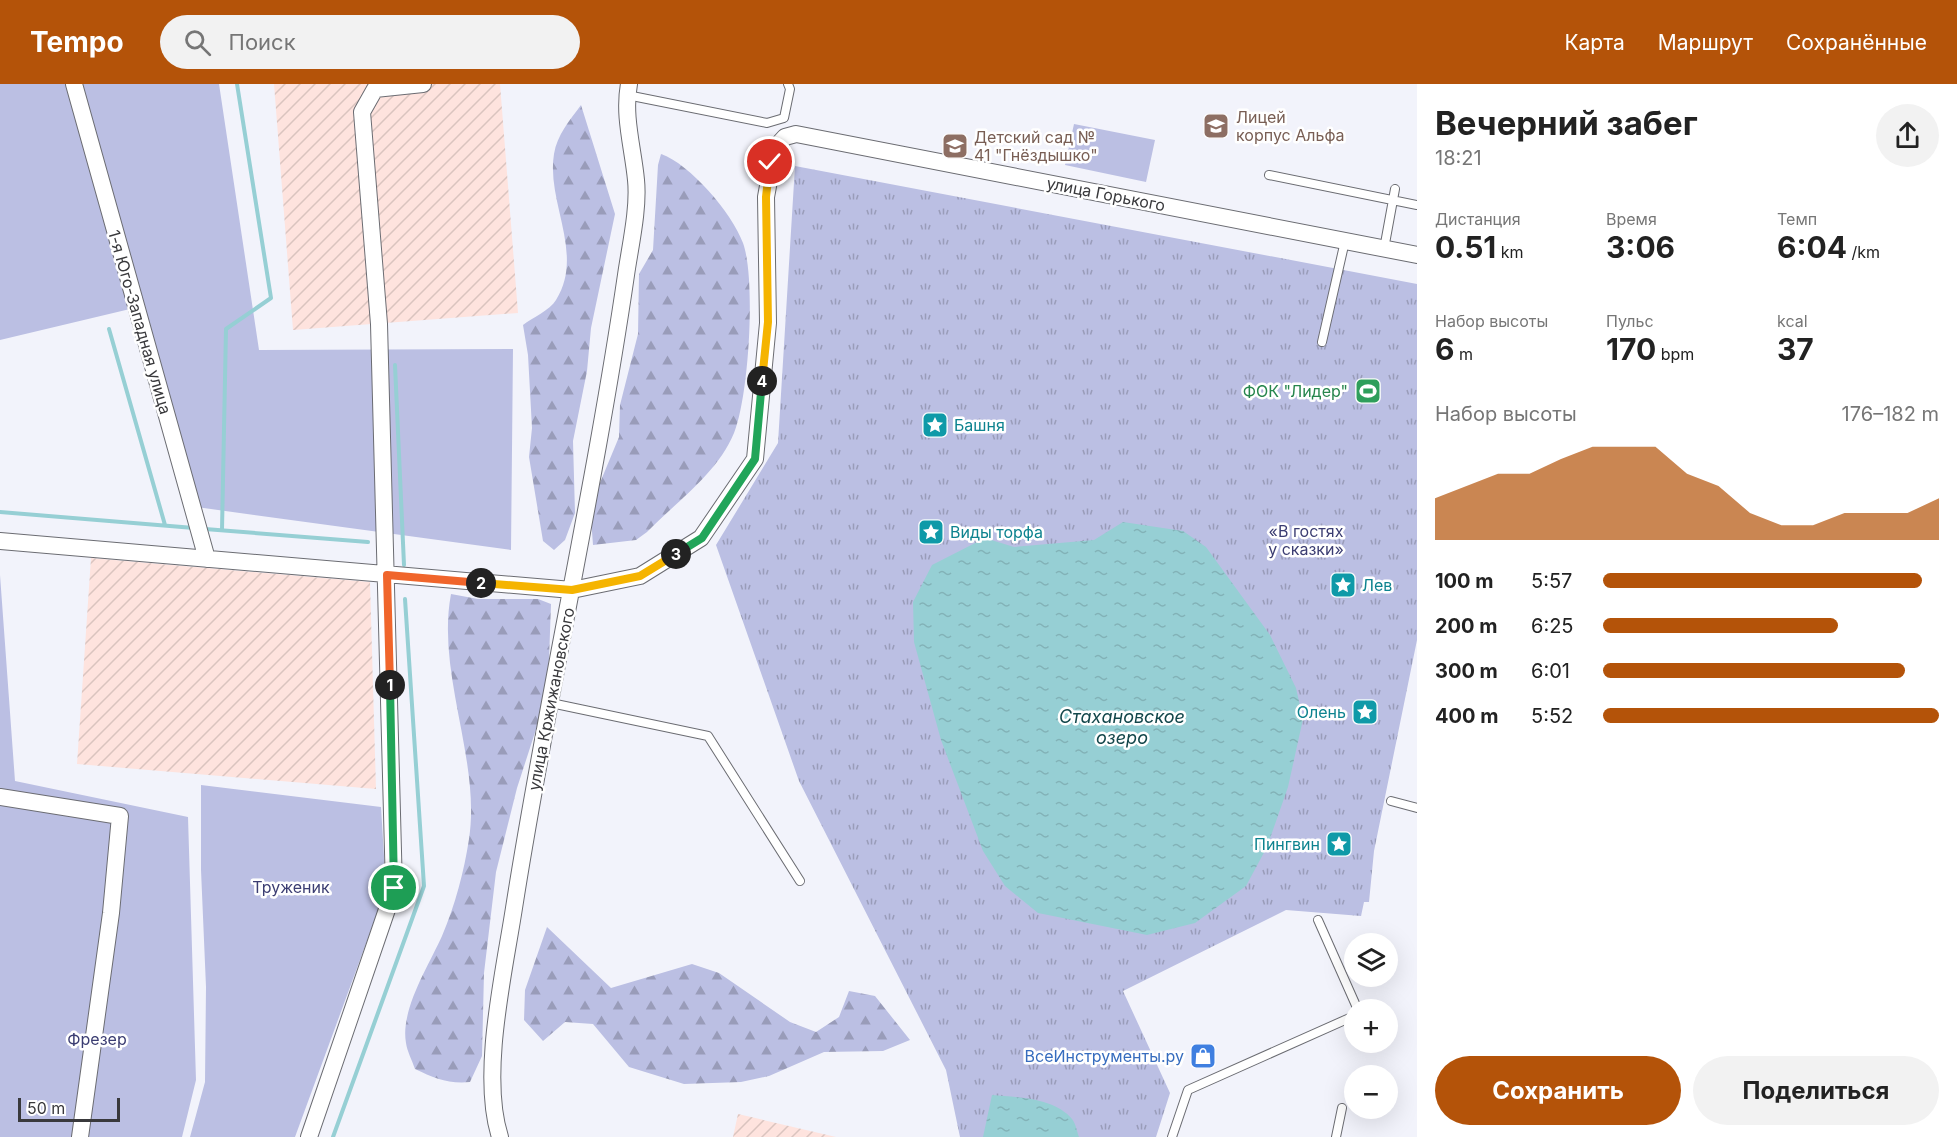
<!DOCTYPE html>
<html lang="ru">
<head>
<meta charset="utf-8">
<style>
	body { margin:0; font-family:Inter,sans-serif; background:#f2f2f2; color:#222; height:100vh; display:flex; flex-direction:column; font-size:22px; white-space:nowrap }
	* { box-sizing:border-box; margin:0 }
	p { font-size:20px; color:#767676 }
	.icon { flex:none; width:33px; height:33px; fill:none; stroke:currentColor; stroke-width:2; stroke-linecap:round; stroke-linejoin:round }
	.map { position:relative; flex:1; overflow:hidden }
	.drawer { display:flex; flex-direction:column; background:#fff; width:540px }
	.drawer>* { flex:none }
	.controls { position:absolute; left:1344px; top:849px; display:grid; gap:12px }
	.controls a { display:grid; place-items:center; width:54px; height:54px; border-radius:50%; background:#fff; box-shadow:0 6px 24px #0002; font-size:30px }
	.scale { position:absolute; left:18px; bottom:15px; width:102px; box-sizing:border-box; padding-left:6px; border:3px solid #39393c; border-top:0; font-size:16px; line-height:21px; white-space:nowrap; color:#39393c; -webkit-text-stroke:4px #fff; paint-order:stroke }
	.pin { position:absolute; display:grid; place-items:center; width:51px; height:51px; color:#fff; margin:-26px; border:3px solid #fff; border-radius:50%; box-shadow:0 2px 6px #0007 }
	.km { position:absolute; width:30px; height:30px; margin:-15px; border-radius:50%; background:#222; color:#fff; font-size:16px; line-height:30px; text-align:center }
	.round { display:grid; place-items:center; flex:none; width:63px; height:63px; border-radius:32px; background:#f2f2f2 }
	.overview { display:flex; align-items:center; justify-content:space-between; height:102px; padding:0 18px }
	h1 { font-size:33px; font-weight:700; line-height:45px }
	.stats { display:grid; grid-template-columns:repeat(3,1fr); gap:9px; height:102px; padding:6px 18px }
	.stats div { display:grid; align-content:center }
	.stats b { font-size:30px; font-weight:700 }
	.stats small { font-size:16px; font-weight:400 }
	.stats p { font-size:16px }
	.chart { height:168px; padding:12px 18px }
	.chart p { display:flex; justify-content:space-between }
	.chart svg { width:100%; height:108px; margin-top:6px; fill:#b45309; opacity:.7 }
	.action { display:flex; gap:12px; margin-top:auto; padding:12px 18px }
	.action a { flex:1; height:69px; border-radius:36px; background:#b45309; color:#fff; font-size:24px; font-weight:700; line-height:69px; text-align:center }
	.action a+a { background:#f2f2f2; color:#222 }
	ul { padding:0 18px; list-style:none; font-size:20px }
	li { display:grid; grid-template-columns:96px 72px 1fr; align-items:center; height:45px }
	li i { height:15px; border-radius:8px; background:#b45309 }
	header { display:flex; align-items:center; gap:36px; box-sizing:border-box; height:84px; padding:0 30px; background:#b45309; color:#fff }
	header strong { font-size:28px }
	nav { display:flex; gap:33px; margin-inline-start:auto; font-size:21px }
	.search { width:420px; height:54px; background:#f2f2f2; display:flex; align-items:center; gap:15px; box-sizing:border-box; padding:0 21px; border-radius:33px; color:#767676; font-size:22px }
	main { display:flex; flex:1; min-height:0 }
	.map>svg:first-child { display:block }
	.industrial { fill:url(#industrial-furrows) }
	.green { fill:#bbbfe3 }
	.forest { fill:url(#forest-firs) }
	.park { fill:url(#park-tufts) }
	.water { fill:url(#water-ripples) }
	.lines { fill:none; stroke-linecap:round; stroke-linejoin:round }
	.stream { stroke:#96cfd4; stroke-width:4 }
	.lane-casing { stroke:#6b6c72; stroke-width:10 }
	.street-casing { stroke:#6b6c72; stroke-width:18 }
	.lane { stroke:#fff; stroke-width:8 }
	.street { stroke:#fff; stroke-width:16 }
	.split-1-casing { stroke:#fff; stroke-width:12 }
	.split-2-casing { stroke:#fff; stroke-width:12 }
	.split-3-casing { stroke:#fff; stroke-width:12 }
	.split-4-casing { stroke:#fff; stroke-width:12 }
	.split-5-casing { stroke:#fff; stroke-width:12 }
	.split-1 { stroke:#22a559; stroke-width:8 }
	.split-2 { stroke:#f0652b; stroke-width:8 }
	.split-3 { stroke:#f5b400; stroke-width:8 }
	.split-4 { stroke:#22a559; stroke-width:8 }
	.split-5 { stroke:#f5b400; stroke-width:8 }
	.labels { text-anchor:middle; stroke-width:5; stroke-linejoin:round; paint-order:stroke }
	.education-label { font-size:16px; fill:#785e54; stroke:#fff; text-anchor:start }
	.street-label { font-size:16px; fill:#39393c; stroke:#fff }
	.leisure-label { font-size:16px; fill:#27864d; stroke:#fff; text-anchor:end }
	.culture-label { font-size:16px; fill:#0d838f; stroke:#fff; text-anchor:start }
	.park-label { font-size:16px; fill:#3b3d72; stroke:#fff }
	.shop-label { font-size:16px; fill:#366cbe; stroke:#fff; text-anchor:end }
	.water-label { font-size:18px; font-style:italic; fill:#13474b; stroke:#fff }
</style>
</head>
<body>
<header>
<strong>Tempo</strong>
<div class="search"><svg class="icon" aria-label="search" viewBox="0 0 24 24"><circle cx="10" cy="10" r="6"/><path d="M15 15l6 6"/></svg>Поиск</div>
<nav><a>Карта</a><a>Маршрут</a><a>Сохранённые</a></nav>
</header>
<main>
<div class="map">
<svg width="1417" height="1053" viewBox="0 0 1417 1053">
	<defs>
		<pattern id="industrial-furrows" width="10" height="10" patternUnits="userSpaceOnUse" patternTransform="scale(1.5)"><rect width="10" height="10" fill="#fee3de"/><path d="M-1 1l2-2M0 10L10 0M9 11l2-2" fill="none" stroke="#dac4bf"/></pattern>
		<pattern id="forest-firs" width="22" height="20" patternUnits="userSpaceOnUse" patternTransform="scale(1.5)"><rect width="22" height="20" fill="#bbbfe3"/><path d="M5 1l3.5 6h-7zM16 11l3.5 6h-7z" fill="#999cb9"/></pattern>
		<pattern id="park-tufts" width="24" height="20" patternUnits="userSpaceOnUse" patternTransform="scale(1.5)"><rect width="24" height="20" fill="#bbbfe3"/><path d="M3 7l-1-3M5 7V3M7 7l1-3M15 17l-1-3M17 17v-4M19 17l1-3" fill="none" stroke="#999cb9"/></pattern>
		<pattern id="water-ripples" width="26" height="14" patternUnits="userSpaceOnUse" patternTransform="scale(1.5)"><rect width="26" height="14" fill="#96cfd4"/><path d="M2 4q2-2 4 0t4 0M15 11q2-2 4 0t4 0" fill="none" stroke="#82b2b7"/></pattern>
	</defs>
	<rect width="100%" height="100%" fill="#f2f3fb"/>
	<path class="industrial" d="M274,0h226l18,229 -225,17z
		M91,474l279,24 6,207 -299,-25z
		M738,1030l98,23h-103z"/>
	<path class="green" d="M0,0h219l40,266 254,-1 -2,201 -322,-44 -59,-197 -130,31z
		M1074,40l81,16 -9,42 -81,-17z
		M0,491l15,206 173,36 8,263 -14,57h-182z
		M201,701l180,22 5,82 -91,248h-105l15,-55 1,-95 -5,-117z"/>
	<path class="forest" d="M581,21l34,109 -24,114 -4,43 -14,70 2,72 -10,27 -11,10 -11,-9 -14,-84 3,-29 -4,-73 -5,-30c9,-7 27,-15 33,-25 29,-46 -10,-98 -2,-146 3,-19 16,-34 27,-49z
		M661,70c29,10 71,59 82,89 13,36 6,153 -9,190 -17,41 -57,68 -87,99l-11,8 -43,5 -2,-27 6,-28 22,-53 1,-32 18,-71 1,-60 14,-24 5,-85z
		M451,510l27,5h60l13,5 -2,56 -9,57 -23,71 -21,84 -12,101 -2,83 -12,26c-22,2 -36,-4 -55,-13 -3,-9 -8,-18 -9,-26 -6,-33 23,-78 36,-107 13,-31 22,-64 27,-97 12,-79 -33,-165 -18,-245z
		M547,843l64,61 81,-24 27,9 71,49 26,10 23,-15 10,-26 26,5 35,44 -27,11 -59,1 -55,24 -28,6 -57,2 -55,-17 -36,-43 -28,-2 -22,19 -19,-21 1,-30z"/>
	<path class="park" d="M795,82l622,118v356l-43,211 -5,51h-5l-3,14 -75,-6 -163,81 47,102 -14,44h-196l-14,-67 -147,-289 -83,-236 62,-102z"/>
	<path class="water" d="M1123,438l60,9 23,16 64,88 26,53 7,31 -15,68 -21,60 -21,39 -51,37 -48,12 -109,-22 -33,-27 -22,-35 -42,-111 -27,-98 -1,-40 19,-37 53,-27 29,9 80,-7z
		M992,1011c25,2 63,3 80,24 4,5 5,13 7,18h-96z"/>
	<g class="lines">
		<path class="stream" d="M109,245l56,196
			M395,281l9,200
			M0,428l194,16
			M205,445l163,13
			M222,446l4,-201 45,-31 -34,-214
			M333,1053l91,-251 -19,-287"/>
		<g class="lane-casing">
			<path id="lane" d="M627,11l140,28 17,-5 6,-29 -2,-5
				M1269,91l148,30
				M1384,165l11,-60
				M1322,258l23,-101
				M551,619l157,33 92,145
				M1391,717l26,7
				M1318,836l40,90
				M1172,1053l16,-47 166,-74
				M1336,1053l6,-29"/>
		</g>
		<g class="street-casing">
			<path id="street" d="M74,0l133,475
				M0,457l572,49 68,-14 61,-38 54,-79 13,-136 -2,-126 9,-49 10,-11 11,-3 621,121
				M0,713l120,19 -9,97 -31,224
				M309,1053l85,-248 -15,-565 -17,-212 13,-23 48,-5
				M500,1053c-20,-62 4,-164 14,-229 33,-211 81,-421 112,-633 4,-28 13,-67 10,-95 -3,-32 -13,-64 -7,-96"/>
		</g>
		<use href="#lane" class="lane"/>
		<use href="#street" class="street"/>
	</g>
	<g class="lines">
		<g class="split-1-casing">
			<path id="split-1" d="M390,601l4,203"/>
		</g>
		<g class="split-2-casing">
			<path id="split-2" d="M390,601l-3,-110 94,8"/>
		</g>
		<g class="split-3-casing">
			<path id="split-3" d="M481,499l91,7 68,-14 36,-22"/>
		</g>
		<g class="split-4-casing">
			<path id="split-4" d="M676,470l26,-16 53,-79 7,-78"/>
		</g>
		<g class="split-5-casing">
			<path id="split-5" d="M762,297l6,-59 -2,-125 4,-35"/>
		</g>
		<use href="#split-1" class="split-1"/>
		<use href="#split-2" class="split-2"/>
		<use href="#split-3" class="split-3"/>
		<use href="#split-4" class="split-4"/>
		<use href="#split-5" class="split-5"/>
	</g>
	<defs>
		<g id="school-square" transform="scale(1.35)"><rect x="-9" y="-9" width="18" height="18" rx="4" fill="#8d6e63" stroke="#fff"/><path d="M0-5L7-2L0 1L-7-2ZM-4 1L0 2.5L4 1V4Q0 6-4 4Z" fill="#fff"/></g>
		<g id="stadium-square" transform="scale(1.35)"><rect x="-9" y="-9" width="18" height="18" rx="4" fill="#2e9e5b" stroke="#fff"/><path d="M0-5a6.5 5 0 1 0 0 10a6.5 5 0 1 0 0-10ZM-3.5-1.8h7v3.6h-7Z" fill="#fff"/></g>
		<g id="sight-square" transform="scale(1.35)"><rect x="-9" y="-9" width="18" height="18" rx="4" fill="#0f9aa8" stroke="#fff"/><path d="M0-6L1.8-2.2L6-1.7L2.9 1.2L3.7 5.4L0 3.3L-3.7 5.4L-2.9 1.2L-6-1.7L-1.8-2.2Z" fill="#fff"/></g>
		<g id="shop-square" transform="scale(1.35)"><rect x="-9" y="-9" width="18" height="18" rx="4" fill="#3f7fe0" stroke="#fff"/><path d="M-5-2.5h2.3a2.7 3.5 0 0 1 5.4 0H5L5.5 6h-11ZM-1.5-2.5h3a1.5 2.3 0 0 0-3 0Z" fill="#fff"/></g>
	</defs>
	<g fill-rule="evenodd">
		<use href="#school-square" x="1216" y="42"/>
		<use href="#school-square" x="955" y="62"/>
		<use href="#stadium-square" x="1368" y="307"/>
		<use href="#sight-square" x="935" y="341"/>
		<use href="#sight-square" x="931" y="448"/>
		<use href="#sight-square" x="1343" y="501"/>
		<use href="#sight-square" x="1365" y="628"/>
		<use href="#sight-square" x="1339" y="760"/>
		<use href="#shop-square" x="1203" y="972"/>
	</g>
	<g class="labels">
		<g class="education-label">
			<text x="1236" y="39">Лицей<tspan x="1236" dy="18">корпус Альфа</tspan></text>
			<text x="974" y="59">Детский сад №<tspan x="974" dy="18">41 "Гнёздышко"</tspan></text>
		</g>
		<g class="street-label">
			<text transform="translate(1106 110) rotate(11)" y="6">улица Горького</text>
			<text transform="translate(140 238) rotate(74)" y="6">1-я Юго-Западная улица</text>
			<text transform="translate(551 615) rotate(-79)" y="6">улица Кржижановского</text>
		</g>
		<g class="leisure-label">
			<text x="1348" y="313">ФОК "Лидер"</text>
		</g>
		<g class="culture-label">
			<text x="954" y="347">Башня</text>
			<text x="950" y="454">Виды торфа</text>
			<text x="1362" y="507">Лев</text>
			<text x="1346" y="634" text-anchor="end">Олень</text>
			<text x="1320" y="766" text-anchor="end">Пингвин</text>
		</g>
		<g class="park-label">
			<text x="1306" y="453">«В гостях<tspan x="1306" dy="18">у сказки»</tspan></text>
			<text x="291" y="809">Труженик</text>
			<text x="97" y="961">Фрезер</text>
		</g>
		<g class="shop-label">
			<text x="1184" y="978">ВсеИнструменты.ру</text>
		</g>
		<g class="water-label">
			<text x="1122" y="639">Стахановское<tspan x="1122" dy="21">озеро</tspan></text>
		</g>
	</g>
</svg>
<div class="controls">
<a><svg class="icon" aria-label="layers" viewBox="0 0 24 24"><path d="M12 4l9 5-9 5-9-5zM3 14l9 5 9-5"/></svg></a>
<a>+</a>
<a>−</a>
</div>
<div class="scale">50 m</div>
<div class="pin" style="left:394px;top:804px;background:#1e9e55"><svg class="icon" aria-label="arrive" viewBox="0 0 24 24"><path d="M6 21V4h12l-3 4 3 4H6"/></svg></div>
<div class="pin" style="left:770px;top:78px;background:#d93025"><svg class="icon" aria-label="check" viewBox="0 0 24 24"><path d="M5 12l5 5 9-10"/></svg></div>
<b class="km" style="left:390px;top:601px">1</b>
<b class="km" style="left:481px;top:499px">2</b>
<b class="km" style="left:676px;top:470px">3</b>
<b class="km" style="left:762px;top:297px">4</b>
</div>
<section class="drawer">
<div class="overview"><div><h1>Вечерний забег</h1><p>18:21</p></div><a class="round"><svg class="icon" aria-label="share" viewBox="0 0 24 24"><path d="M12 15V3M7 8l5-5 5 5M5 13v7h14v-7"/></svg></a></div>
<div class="stats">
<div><p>Дистанция</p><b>0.51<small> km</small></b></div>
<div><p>Время</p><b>3:06</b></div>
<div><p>Темп</p><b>6:04<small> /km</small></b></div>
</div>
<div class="stats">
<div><p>Набор высоты</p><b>6<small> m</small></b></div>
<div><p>Пульс</p><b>170<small> bpm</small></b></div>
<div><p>kcal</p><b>37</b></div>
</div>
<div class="chart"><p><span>Набор высоты</span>176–182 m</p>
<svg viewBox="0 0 160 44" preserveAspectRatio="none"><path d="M0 44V27L10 22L20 17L30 17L40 11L50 6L60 6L70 6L80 17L90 22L100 33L110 38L120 38L130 33L140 33L150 33L160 27V44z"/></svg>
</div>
<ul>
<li><b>100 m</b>5:57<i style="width:95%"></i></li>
<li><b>200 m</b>6:25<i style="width:70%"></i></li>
<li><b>300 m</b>6:01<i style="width:90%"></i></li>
<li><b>400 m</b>5:52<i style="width:100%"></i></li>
</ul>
<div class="action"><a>Сохранить</a><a>Поделиться</a></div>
</section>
</main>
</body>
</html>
